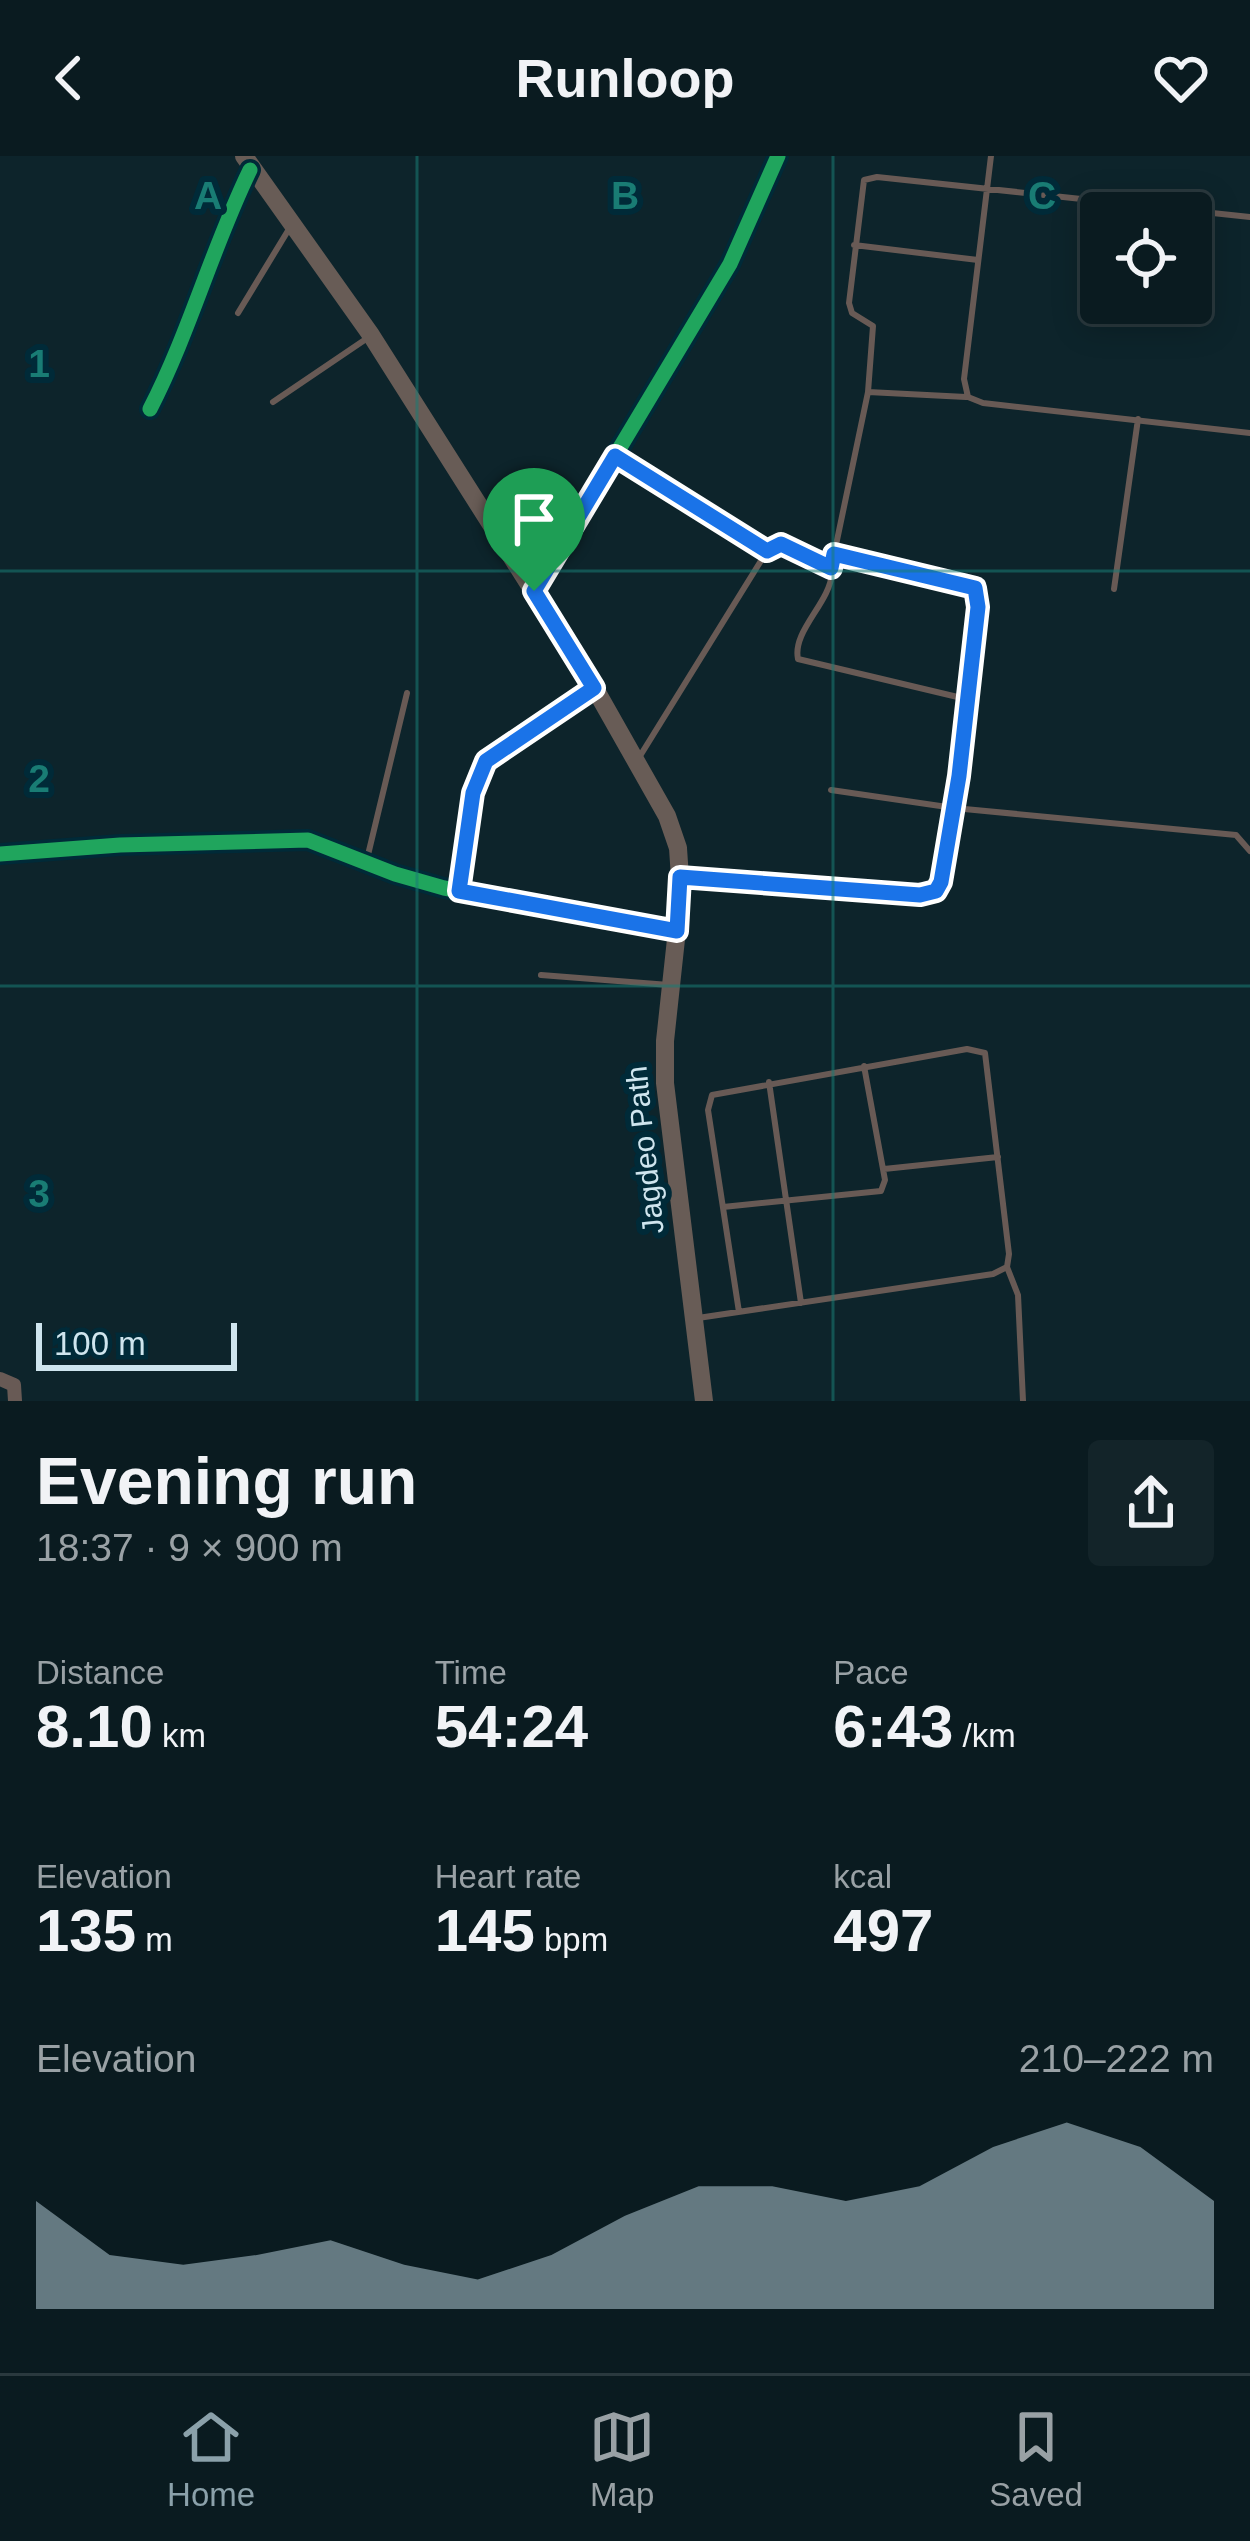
<!DOCTYPE html>
<html lang="en">
<head>
<meta charset="utf-8">
<style>
	body { margin:0; font-family:Helvetica,sans-serif; background:#132429; color:#f1f3f6; height:100vh; display:flex; flex-direction:column; font-size:45px; white-space:nowrap }
	* { box-sizing:border-box; margin:0 }
	p { font-size:39px; color:#99a1a5 }
	.icon { flex:none; width:66px; height:66px; fill:none; stroke:currentColor; stroke-width:2; stroke-linecap:round; stroke-linejoin:round }
	.map { position:relative; height:1245px; overflow:hidden }
	.drawer { display:flex; flex-direction:column; background:#0a1b20; flex:1 }
	.drawer>* { flex:none }
	.buttons { position:absolute; left:1080px; top:36px; display:grid; gap:24px }
	.buttons a { display:grid; place-items:center; width:132px; height:132px; border-radius:12px; background:#0a1b20; box-shadow:0 6px 30px #0003,0 0 0 3px #2a393e; font-size:60px }
	.scale { position:absolute; left:36px; bottom:30px; width:201px; box-sizing:border-box; padding-left:12px; border:6px solid #cfe5ee; border-top:0; font-size:33px; line-height:42px; white-space:nowrap; color:#cfe5ee; -webkit-text-stroke:9px #002a38; paint-order:stroke }
	.pin { position:absolute; display:grid; place-items:center; width:102px; height:102px; color:#fff; margin:-123px -51px; border-radius:50% 50% 50% 0; rotate:-45deg; box-shadow:0 0 12px #0007 }
	.pin .icon { rotate:45deg }
	.round { display:grid; place-items:center; flex:none; width:126px; height:126px; border-radius:12px; background:#132429 }
	.summary { display:flex; align-items:center; justify-content:space-between; height:204px; padding:0 36px }
	h1 { font-size:66px; font-weight:700; line-height:90px }
	.figures { display:grid; grid-template-columns:repeat(3,1fr); gap:18px; height:204px; padding:12px 36px }
	.figures div { display:grid; align-content:center }
	.figures b { font-size:60px; font-weight:700 }
	.figures small { font-size:33px; font-weight:400 }
	.figures p { font-size:33px }
	.chart { height:336px; padding:24px 36px }
	.chart p { display:flex; justify-content:space-between }
	.chart svg { width:100%; height:216px; margin-top:12px; fill:#8ba1aa; opacity:.7 }
	header { display:flex; justify-content:space-between; align-items:center; height:156px; padding:0 36px; background:#0a1b20; font-size:54px; font-weight:700 }
	.tabs { display:flex; justify-content:space-around; align-items:center; height:168px; border-top:3px solid #2a393e; background:#0a1b20; font-size:33px; color:#99a1a5 }
	.tabs a { display:grid; justify-items:center; gap:6px }
	.tabs .current { color:#8ba1aa }
	.map>svg:first-child { display:block }
	.lines { fill:none; stroke-linecap:round; stroke-linejoin:round }
	.lane { stroke:#685a55; stroke-width:6 }
	.street { stroke:#685a55; stroke-width:14 }
	.secondary { stroke:#685c56; stroke-width:18 }
	.cycleway-casing { stroke:#002a38; stroke-width:22 }
	.cycleway { stroke:#20a55d; stroke-width:15 }
	.route-casing { stroke:#fff; stroke-width:24 }
	.route { stroke:#1a73e8; stroke-width:15 }
	.grid { fill:none; stroke:#197c74; stroke-width:3; stroke-opacity:0.55 }
	.labels { text-anchor:middle; stroke-width:12; stroke-linejoin:round; paint-order:stroke }
	.street-label { font-size:30px; fill:#cfe5ee; stroke:#002a38 }
	.grid-label { font-size:39px; text-anchor:middle; font-weight:bold; fill:#197c74; stroke:#002a38; stroke-width:12; stroke-linejoin:round; paint-order:stroke }
</style>
</head>
<body>
<header><svg class="icon" aria-label="back" viewBox="0 0 24 24"><path d="M15 5l-7 7 7 7"/></svg>Runloop<svg class="icon" aria-label="heart" viewBox="0 0 24 24"><path d="M12 20l-8-8c-3-5 5-10 8-4 3-6 11-1 8 4z"/></svg></header>
<div class="map">
<svg width="1250" height="1245" viewBox="0 0 1250 1245">
	<rect width="100%" height="100%" fill="#0d242b"/>
	<g class="lines">
		<path class="lane" d="M991,0l-27,223 4,18 15,6 267,30
			M854,89l124,15
			M238,157l51,-84
			M868,236l98,5
			M273,246l96,-65
			M618,302l149,93
			M831,413l37,-177 5,-66 -21,-13 -3,-10 15,-123 13,-3 373,40
			M1114,433l24,-170
			M640,600l127,-205 8,-7 46,16 11,13c-2,30 -40,58 -34,86l168,40
			M831,634l123,18 282,27 14,16
			M367,703l40,-166
			M683,721l237,18 12,-1 7,-6 20,-112 18,-185 -14,-9 -128,-27
			M460,731l13,-94 13,-32 104,-71
			M541,819l128,10
			M769,926l32,221
			M884,1013l114,-12
			M723,1051l158,-16 4,-11 -21,-114
			M1007,1111l11,28 5,106
			M698,1162l295,-44 14,-7 2,-13 -24,-201 -18,-4 -255,46 -4,15 31,202"/>
		<path class="street" d="M150,253c40,-78 62,-161 100,-239
			M534,435l196,-327 48,-108
			M0,698l120,-9 188,-5 87,34 49,14 233,43
			M0,1223l14,6 1,16"/>
		<path class="secondary" d="M244,0l127,179 223,352 73,129 11,32 3,45 -16,148v42l39,318"/>
		<g class="cycleway-casing">
			<path id="cycleway" d="M150,253c40,-78 62,-161 100,-239
				M534,435l196,-327 48,-108
				M0,698l120,-9 188,-5 87,34 49,14 233,43"/>
		</g>
		<use href="#cycleway" class="cycleway"/>
	</g>
	<g class="lines">
		<g class="route-casing">
			<path id="route" d="M615,300l152,95 14,-7 50,24 3,-14 141,34 3,19 -19,169 -18,106 -5,9 -16,4 -240,-18 -3,54 -218,-40 14,-98 13,-32 108,-73 -60,-97z"/>
		</g>
		<use href="#route" class="route"/>
	</g>
	<path class="grid" d="M417,0v1245M833,0v1245M0,415h1250M0,830h1250"/>
	<g class="labels">
		<g class="street-label">
			<text transform="translate(645 994) rotate(-96)" y="10">Jagdeo Path</text>
		</g>
	</g>
	<g class="grid-label">
		<text x="208" y="53">A</text>
		<text x="625" y="53">B</text>
		<text x="1042" y="53">C</text>
		<text x="39" y="221">1</text>
		<text x="39" y="636">2</text>
		<text x="39" y="1051">3</text>
	</g>
</svg>
<div class="buttons">
<a><svg class="icon" aria-label="locate" viewBox="0 0 24 24"><circle cx="12" cy="12" r="6"/><path d="M12 2v4M12 18v4M2 12h4M18 12h4"/></svg></a>
</div>
<div class="scale">100 m</div>
<div class="pin" style="left:534px;top:435px;background:#1e9e55"><svg class="icon" aria-label="arrive" viewBox="0 0 24 24"><path d="M6 21V4h12l-3 4 3 4H6"/></svg></div>
</div>
<section class="drawer">
<div class="summary"><div><h1>Evening run</h1><p>18:37 · 9 × 900 m</p></div><a class="round"><svg class="icon" aria-label="share" viewBox="0 0 24 24"><path d="M12 15V3M7 8l5-5 5 5M5 13v7h14v-7"/></svg></a></div>
<div class="figures">
<div><p>Distance</p><b>8.10<small> km</small></b></div>
<div><p>Time</p><b>54:24</b></div>
<div><p>Pace</p><b>6:43<small> /km</small></b></div>
</div>
<div class="figures">
<div><p>Elevation</p><b>135<small> m</small></b></div>
<div><p>Heart rate</p><b>145<small> bpm</small></b></div>
<div><p>kcal</p><b>497</b></div>
</div>
<div class="chart"><p><span>Elevation</span>210–222 m</p>
<svg viewBox="0 0 160 44" preserveAspectRatio="none"><path d="M0 44V22L10 33L20 35L30 33L40 30L50 35L60 38L70 33L80 25L90 19L100 19L110 22L120 19L130 11L140 6L150 11L160 22V44z"/></svg>
</div>
</section>
<nav class="tabs">
<a class="current"><svg class="icon" aria-label="home" viewBox="0 0 24 24"><path d="M3 11l9-7 9 7M6 9v11h12V9"/></svg>Home</a>
<a><svg class="icon" aria-label="map" viewBox="0 0 24 24"><path d="M3 6l6-2 6 2 6-2v14l-6 2-6-2-6 2zM9 4v14M15 6v14"/></svg>Map</a>
<a><svg class="icon" aria-label="saved" viewBox="0 0 24 24"><path d="M7 4h10v16l-5-4-5 4z"/></svg>Saved</a>
</nav>
</body>
</html>
